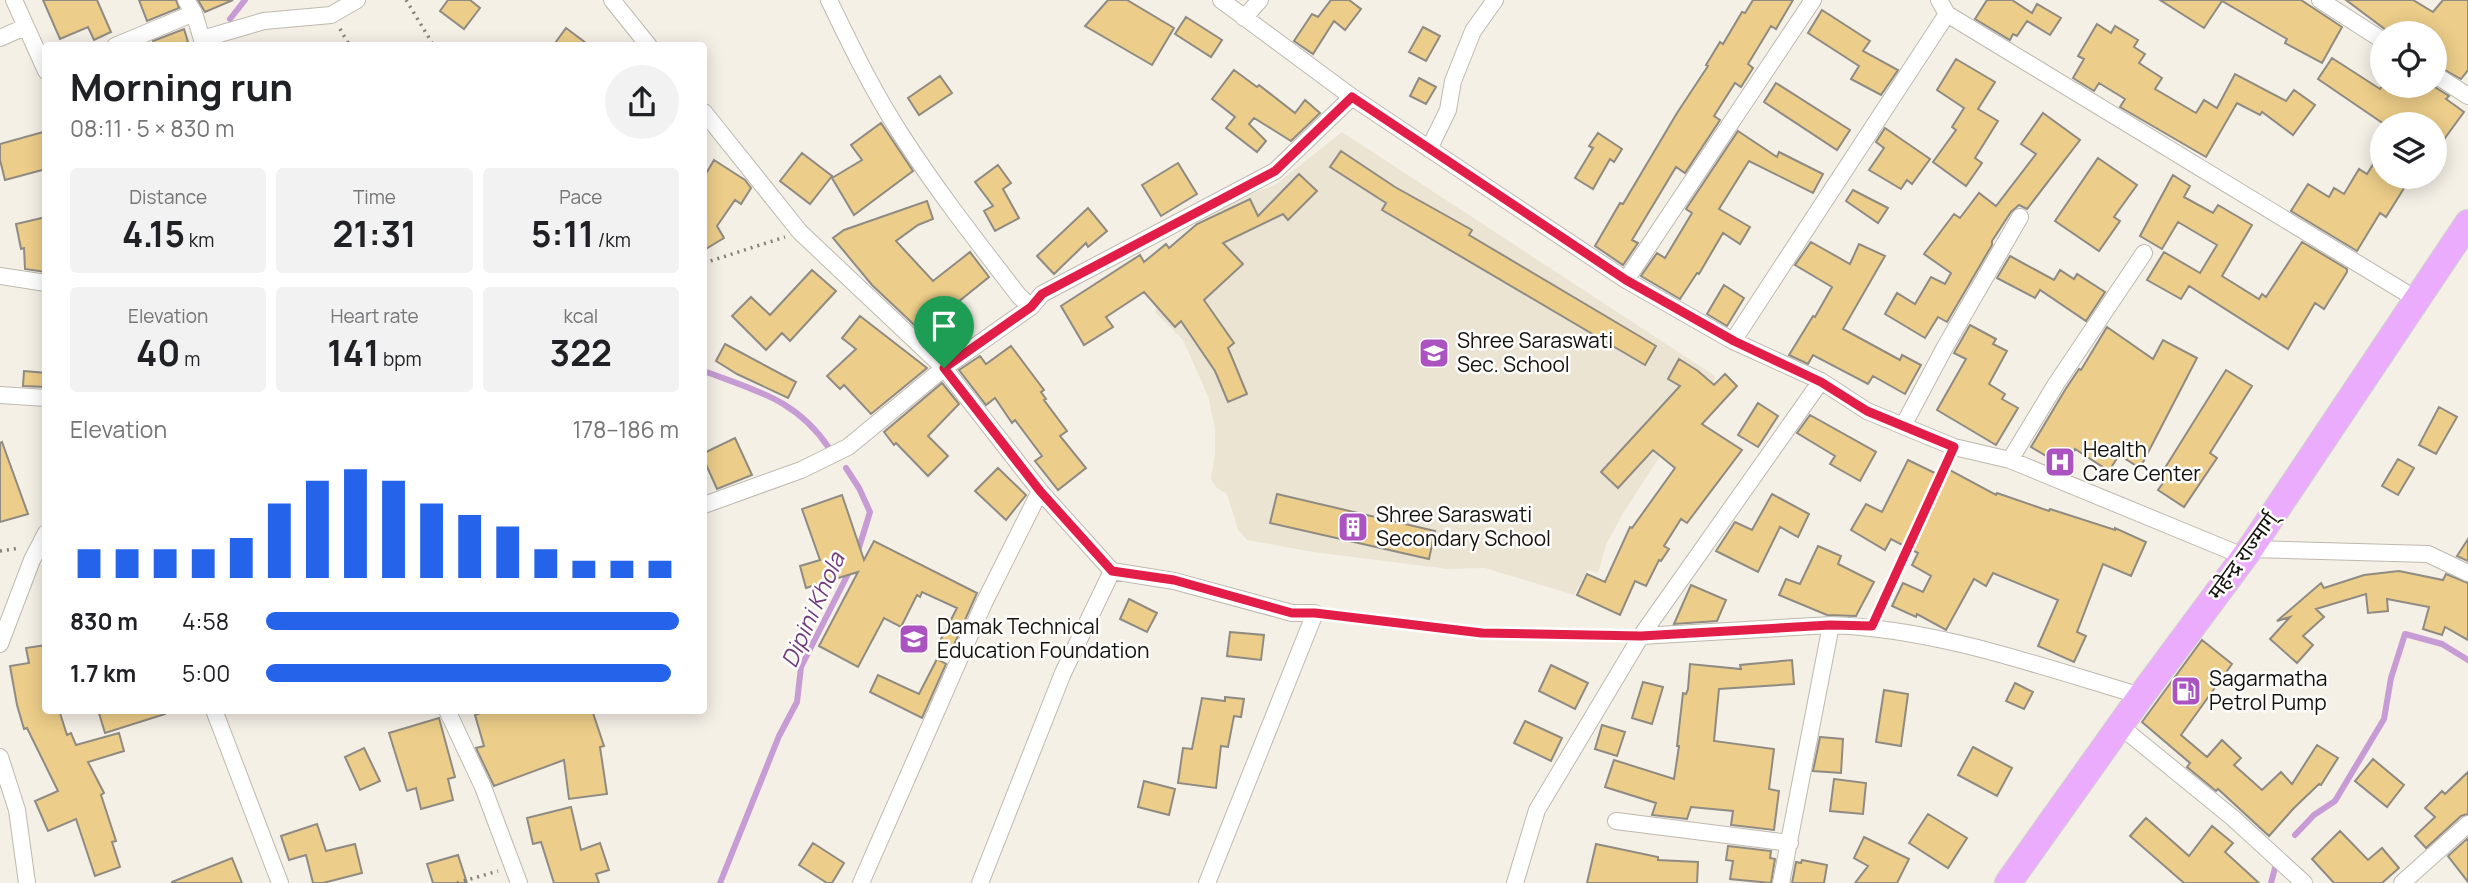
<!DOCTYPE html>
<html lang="en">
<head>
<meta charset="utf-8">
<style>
	body { margin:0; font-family:Manrope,"Noto Sans Devanagari",sans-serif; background:#f2f2f2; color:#202124; height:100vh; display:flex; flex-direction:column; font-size:26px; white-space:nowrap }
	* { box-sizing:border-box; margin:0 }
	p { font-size:23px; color:#757577 }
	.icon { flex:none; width:38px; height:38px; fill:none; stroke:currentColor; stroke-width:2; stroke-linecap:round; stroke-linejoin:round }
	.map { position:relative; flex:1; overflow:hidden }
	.panel { position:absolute; left:42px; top:42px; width:665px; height:672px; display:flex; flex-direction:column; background:#fff; border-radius:7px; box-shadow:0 4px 18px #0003 }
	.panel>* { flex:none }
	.tools { position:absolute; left:2370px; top:21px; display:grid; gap:14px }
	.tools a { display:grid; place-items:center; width:77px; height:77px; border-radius:50%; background:#fff; box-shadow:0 4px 18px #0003; font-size:35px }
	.pin { position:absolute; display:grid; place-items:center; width:60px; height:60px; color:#fff; margin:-72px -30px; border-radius:50% 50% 50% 0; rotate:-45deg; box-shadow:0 0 7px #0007 }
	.pin .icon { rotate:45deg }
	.round { display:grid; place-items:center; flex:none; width:74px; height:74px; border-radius:37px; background:#f2f2f2 }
	.head { display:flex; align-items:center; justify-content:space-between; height:119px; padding:0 28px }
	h1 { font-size:38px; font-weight:700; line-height:52px }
	.metrics { display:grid; grid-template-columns:repeat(3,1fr); gap:10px; height:119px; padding:7px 28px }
	.metrics div { display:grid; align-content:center; border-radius:7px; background:#f2f2f2; text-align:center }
	.metrics b { font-size:35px; font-weight:700 }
	.metrics small { font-size:19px; font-weight:400 }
	.metrics p { font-size:19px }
	.chart { height:196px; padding:14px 28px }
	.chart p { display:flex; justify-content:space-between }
	.chart svg { width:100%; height:126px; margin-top:7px; stroke:#2563eb; stroke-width:6 }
	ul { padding:0 28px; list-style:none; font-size:23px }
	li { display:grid; grid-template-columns:112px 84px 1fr; align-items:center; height:52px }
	li i { height:18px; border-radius:9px; background:#2563eb }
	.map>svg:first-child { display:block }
	.built { fill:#ece4d3 }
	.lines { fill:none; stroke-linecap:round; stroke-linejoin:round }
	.stream { stroke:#c79bd3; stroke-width:6 }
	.building { fill:#eccd89; stroke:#8f8b82; stroke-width:2 }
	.minor-casing { stroke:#beb9af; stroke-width:18 }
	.trunk-casing { stroke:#d0d0cf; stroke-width:28 }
	.path { stroke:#84817a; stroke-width:3.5; stroke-dasharray:2 5; stroke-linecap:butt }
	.minor { stroke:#fff; stroke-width:16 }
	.trunk { stroke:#ecacfe; stroke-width:26 }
	.route-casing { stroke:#fff; stroke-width:14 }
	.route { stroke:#e11d48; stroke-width:9 }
	.labels { text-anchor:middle; stroke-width:5; stroke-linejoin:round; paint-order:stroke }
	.poi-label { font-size:21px; fill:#13120e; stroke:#fffefc; text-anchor:start }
	.street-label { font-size:21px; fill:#13120e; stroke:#fffefc }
	.water-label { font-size:23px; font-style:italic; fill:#703a7e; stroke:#fffefc }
</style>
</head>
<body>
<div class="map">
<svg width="2468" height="883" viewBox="0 0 2468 883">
	<rect width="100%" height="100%" fill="#f5f0e6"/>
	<path class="built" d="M1342,132l373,244 -1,8 -43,55 -49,76 -16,30 -8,28 -10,-3 -14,25 -89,-27 -37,1 -135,-17 -66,-12 -9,-10 -11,-36 -10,-6 -6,-9 4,-26v-25l-7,-32 -25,-56 -28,-28 1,-5 67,-59 -20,-34 25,-12 47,-17z"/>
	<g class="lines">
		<path class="stream" d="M230,19l15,-19
			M220,42l2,4
			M704,371c52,20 92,28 125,77
			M846,468l13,20 11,24 -13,42
			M2295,835l19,-20 21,-14 49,-82 7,-41 14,-44 37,10 26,16
			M720,883l59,-147 18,-34 4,-35 49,-97
			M2271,883l4,-15"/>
	</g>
	<path class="building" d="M43,0h54l14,32 -17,8 -6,-13 -28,12z
		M139,0h37l3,8 -32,13z
		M198,0h35l-28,12z
		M448,0h22l10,8 -16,21 -24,-18z
		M1108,0h19l47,28 -22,37 -67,-39z
		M1331,0h18l12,9 -16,21 -11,-9 -21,33 -19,-13 18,-27 6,3z
		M1753,0h40l-17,29 -5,-3 -23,38 5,4 -12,19 -6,-4 -21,33 6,4 -35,53 -9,-6 -44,73 6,3 -15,22 -28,-19 25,-43 3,1 54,-91 31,-47 -2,-1 14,-23 3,2 19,-32 3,1z
		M1987,0h25l20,13 5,-9 24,14 -11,17 -23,-14 -10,15 -4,-2 -3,6 -35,-21z
		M2160,0h141l41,27 -20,36 -37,-20 2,-4 -65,-38 -18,27z
		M2346,0h67l20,12 10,-12h25v70l-7,9 -27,-15v-31h-44z
		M1822,10l48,31 -7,10 35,19 -17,25 -30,-16 8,-13 -51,-33z
		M1186,17l36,23 -11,17 -36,-23z
		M2097,24l14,9 4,-7 23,14 -4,7 11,7 -6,9 23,15 -7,11 41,24 8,-13 13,8 18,-34 51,27 8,-11 21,15 -22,30 -31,-23 -2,3 -23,-12 -31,54 -86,-50 5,-8 -26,-16 -5,8 -21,-13 11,-19 -6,-3z
		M1423,27l17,9 -14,25 -17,-9z
		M566,28l24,18h-37z
		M184,29l4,13 -10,4h-23l-2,-5z
		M2332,58l48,31 2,-3h51l16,10 -3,3 18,13 -30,41v-29h-50l-66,-45z
		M1956,59l39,23 -17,27 20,12 -23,37 7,5 -16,23 -33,-24 23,-32 -4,-3 12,-19 -27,-18z
		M1234,70l23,17 2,-2 36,28 10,-13 15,13 -29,28 -37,-23 -5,6 17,17 -9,11 -31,-24 9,-11 -23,-18z
		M940,76l12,17 -33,22 -11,-17z
		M1419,78l17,9 -10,17 -16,-8z
		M1776,83l74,47 -13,20 -73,-48z
		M2043,113l37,27 -53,69 -8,-4 -8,7 -19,29v4l-45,77 -9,-5 -13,21 -40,-24 12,-21 18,11 16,-27 14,7 6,-11 -27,-19 30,-40 6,4 19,-25 17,13 40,-52 -15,-10z
		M881,123l32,48 -59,44 -22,-37 30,-18 -11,-15z
		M1885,128l45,31 -18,25 -5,-4 -6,9 -32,-19 15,-22 -8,-6z
		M1738,131l39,26 2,-5 44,22 -10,19 -64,-32 -30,48 31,18 -10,17 -17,-11 -24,41 -2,-1 -17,26 -39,-23 16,-23 8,5 27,-45 -6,-4z
		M43,132l3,37 -41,11 -5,-20v-16z
		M1598,133l24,16 -8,13 -4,-3 -17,30 -18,-11 18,-30 -4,-2z
		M2382,150v27h29l-25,40 -6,-4 -23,38 -66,-40 17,-27 21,13 5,-9 10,6 15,-25 8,5z
		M1341,151l54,36 77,43 -3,5 187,111 -11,19 -263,-155 4,-7 -56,-36z
		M802,153l30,23 -22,28 -30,-23z
		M2098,158l39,27 -23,32 6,4 -21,30 -44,-30z
		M714,160l31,20 6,8 -10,16 -6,-4 -18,26 7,12 -20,12v-73z
		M1178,163l19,31 -36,22 -19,-31z
		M998,165l13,18 -8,6 16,29 -24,13 -11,-20 9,-5 -18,-24z
		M1299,174l18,17 -29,29 -5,-6 -60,29 20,21 -39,36 30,43 -6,5 19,46 -19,8 -13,-31 -34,-50 -6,6 -31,-35 -38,25 7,10 -29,18 -23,-39 79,-51 4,7 22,-18 3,4 28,-24 53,-25 8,17z
		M2173,175l17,11 -6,11 29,16 5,-8 34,20 -30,51 37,23 3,-5 4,3 36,-55 45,27v3l-23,37 -9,-6 -27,46 -99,-63 -8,13 -34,-19 17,-28 36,21 17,-28 -39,-23 -16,27 -22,-13z
		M1853,190l35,18 -10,15 -32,-22z
		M927,201l6,18 -15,6 -22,16 37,40 37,-29 19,25 -42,34 21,28 -23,15 -73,-69 -39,-47 11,-8z
		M1088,208l19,23 -19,16 -2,-4 -32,31 -17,-18z
		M46,217v55l-21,-3 -1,-21 -3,1 -5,-25z
		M1811,242l39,22 9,-20 26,12 -42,73 57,31 2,-5 19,10 -16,29 -32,-18 -5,8 -55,-29 -5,9 -19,-9 24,-39 2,1 17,-30 -37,-22z
		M2010,256l44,24 6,-10 14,9 3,-5 28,18 -19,29 -46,-31 -5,8 -38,-20z
		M812,270l24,21 -46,50 -8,-8 -16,17 -34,-34 19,-19 19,18z
		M1724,285l20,13 -17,28 -20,-12z
		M860,316l67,52 -56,46 -27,-29 -4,4 -13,-13 29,-27 -14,-11z
		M1970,325l26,14 -3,5 14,7 -18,33 16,10 -3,5 16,9 -22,37 -59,-35 29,-51 -12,-6z
		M2107,327l46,32 10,-19 34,18 -57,110 -21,-13 -10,16 -34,-22 -10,18 -34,-20 34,-57 14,-21 2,1z
		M725,344l71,38 -8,16 -51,-24 -21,-13z
		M1011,346l33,44 -3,2 5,7 -2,1 23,31 -7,5 26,32 -28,22 -23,-29 7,-5 -27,-36 -3,3 -17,-25 -9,7 -27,-35 21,-14 6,8z
		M1679,359l19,12 16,14 11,-11 12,12 -35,38 40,26 -55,73 -6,-4 -17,27 5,3 -8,12 -2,-1 -13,26 -11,-5 -15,34 -43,-20 10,-21 18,8 25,-55 2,1 43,-60 -22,-18 -35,38 -17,-16 79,-86 -12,-7z
		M2226,370l26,16 -42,67 7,5 -33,49 -26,-17 5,-7 -5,-4z
		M24,371l22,2v14l-23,-1z
		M942,383l17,21 -31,32 20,20 -20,20 -32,-33 -2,2 -10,-13z
		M1758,403l20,13 -20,31 -20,-12z
		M2439,407l18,10 -21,37 -17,-9z
		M1810,415l66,37 -16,29 -30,-17 5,-8 -38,-23z
		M735,438l17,37 -35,14 -13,-29v-7z
		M2,442l26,72 -28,8v-79z
		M2398,459l16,9 -16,27 -16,-9z
		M1908,460l35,17 5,-8 48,26 1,-2 52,18 1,-2 65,21v-2l31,14 -15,34 -28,-12 -26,68 9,4 -12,26 -36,-16 20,-46 -65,-27 -7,13 -12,-7 -28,51 -29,-16 -1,3 -24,-11 11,-23 20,9 8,-16 -19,-11 6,-12 -27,-14 -6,11 -34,-20 15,-26 16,8z
		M998,468l28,27 -20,25 -31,-29z
		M1277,494l158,37 -6,28 -159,-36z
		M1772,494l37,20 -11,23 -18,-10 -22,45 -42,-21 19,-29 17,8z
		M842,495l22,65 10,-19 103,52 -24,54 -13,-6 17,-33 -35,-16 -2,5 -3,-2 -16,32 -17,-9 -26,49 -39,-21 39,-74 -52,16 -6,-22 20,-6 -18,-51z
		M2468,539v22l-11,-5z
		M1818,546l23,10 -3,8 36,18 -18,34 -29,-1 -48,-20 7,-16 14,5z
		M2399,571l44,9 3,-6 22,9v57l-23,-13 -3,8 -19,-6 6,-22 -42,-8 1,12 -20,2 -2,-19 -50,15 8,8 -21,19 10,9 -16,18 -27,-24 20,-22 -13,4 44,-38 3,5 40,-13z
		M1691,585l35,15 -9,21 -43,3z
		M1129,599l28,14 -10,19 -27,-13z
		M1230,632l34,3 -3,25 -34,-4z
		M2202,640l30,24 -51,71 26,22 15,-17 19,18 -7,7 28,25 19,-18 11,12 25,-39 21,13 -17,27 -2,-1 -26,25 -24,27 -51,-47 -2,2 -29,-24 3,-4 -48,-41z
		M46,645v65h13l8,25 4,-2 5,12 43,-12 5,18 -36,11 16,31 -3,2 15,46 -4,1 8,25 -25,9 -19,-57 -28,12 -13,-30 23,-10 -31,-63 -3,1 -7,-24 -7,-39 19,-3 -3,-15z
		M937,659l9,5 -24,54 -52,-26 8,-17 41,19z
		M1792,660l2,24 -75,5 -5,52 60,8 -5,40 10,2 -5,39 -43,-5 2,-14 -42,-4 -4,12 -35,-4 4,-12 -51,-16 9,-27 60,19 5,-33h-2l6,-53 3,1 2,-5 2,-25 51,5 -1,-4z
		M1551,665l37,18 -13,26 -36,-18z
		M1643,682l20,5 -11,37 -20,-6z
		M2015,683l18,9 -9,17 -18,-8z
		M1884,690l24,4 -7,52 -25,-4z
		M1225,697l19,2 -3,18 -7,-1 -6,31 -7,-1 -5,42 -38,-5 5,-35 9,1 10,-51 23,3z
		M98,710h67v4l-60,19z
		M488,710h104l12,36 -4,1 7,47 -38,5 -5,-39 -70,26 -18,-38 8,-2 -9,-31z
		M439,718l16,59 -7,2 5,21 -32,9 -5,-21 -9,3 -18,-58z
		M1525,721l37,17 -11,23 -37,-18z
		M1602,725l23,7 -8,24 -22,-7z
		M1820,737l23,2 -2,34 -28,-2z
		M1973,747l39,21 -15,28 -39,-21z
		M364,748l16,33 -20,9 -15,-33z
		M2373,759l31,26 -17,22 -32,-26z
		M2468,772v42l-7,2 -35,32 -11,-12 20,-19 -10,-9 17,-17 3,3z
		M1834,779l32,4 -3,31 -33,-3z
		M1144,781l31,8 -6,26 -31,-8z
		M571,807l10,43 19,-7 9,27 -13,4 3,9h-45l-13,-41 -8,2 -6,-26z
		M1928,814l39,24 -19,30 -39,-25z
		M2146,818l43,38 23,-30 21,17 -8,9 34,31h-75l-54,-47z
		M317,824l9,27 29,-7 7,29 -39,10h-10l-7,-28 -17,5 -8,-24z
		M2340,831l28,29 14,-12 17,20 -17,15h-48l-22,-24z
		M1864,837l45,22 -12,24h-42l13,-17 -14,-8z
		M2468,838v44l-20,-26z
		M813,843l31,20 -12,20h-5l-28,-18z
		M1596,844l62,13v3l40,2 -1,21h-110z
		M1728,846l43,5 -1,7 5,1 -4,24 -41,-4 3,-18 -7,-1z
		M458,855l9,28h-34l-6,-19z
		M232,858l10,25h-70v-1z
		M1802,860l25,5 -3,18h-32l4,-21 5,1z"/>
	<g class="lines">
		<g class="minor-casing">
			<path id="minor" d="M14,0l32,71
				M186,0l8,13 10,33
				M612,0l37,46
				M829,0c22,46 45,93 73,136 36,56 77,108 117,160l12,11
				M1221,0l131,97 130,87 144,96 107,61 88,40 46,30 87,36 56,13 233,96
				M1939,0l8,14 469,285
				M2320,0l62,40
				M1244,18l16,-18
				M0,38l25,-11
				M202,39l62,-18 67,-6 26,-15
				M115,46l79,-33
				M2434,74l34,22
				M704,112l96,120 144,136 96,123 -56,112 -123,280
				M1429,149l19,-39 5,-29 20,-50 22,-31
				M0,276l46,7
				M1626,280l187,-280
				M1733,341l214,-327
				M0,395l46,3
				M1903,426l42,-79 75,-130
				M2010,460l46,-76 88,-131
				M1040,491l72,80 62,10 118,32h23l-108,270
				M704,505l97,-35 47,-23 96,-79 87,-61 11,-13 233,-123 77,-74
				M2250,549l178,5 40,19
				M1641,636l190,-11
				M0,644l32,-84 14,-27
				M214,710l66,173
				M447,710l36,77 36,96
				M2120,726l113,92 71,65
				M0,757l17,53 10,73
				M1616,821l174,22
				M980,883l83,-210 49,-102
				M1515,883l22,-73 104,-174 180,-255
				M1781,883l50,-258c107,4 208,41 310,71
				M2402,883l66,-59"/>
		</g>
		<g class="trunk-casing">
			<path id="trunk" d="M2008,883l133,-187 109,-147 218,-326"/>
		</g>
		<path class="path" d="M406,0l28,46
			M340,29l10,17
			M704,263l81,-26
			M0,551l20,-3
			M1878,613l70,-151
			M1333,615l149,18 139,2
			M457,883l41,-12"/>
		<use href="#minor" class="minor"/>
		<use href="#trunk" class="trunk"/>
	</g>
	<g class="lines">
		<g class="route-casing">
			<path id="route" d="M1352,97l274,183 108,61 87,41 46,29 87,36 -82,179 -42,-1 -189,11 -159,-3 -167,-20h-23l-118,-33 -62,-9 -72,-80 -96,-123 87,-61 11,-13 233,-123z"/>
		</g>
		<use href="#route" class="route"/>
	</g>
	<defs>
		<g id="school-square" transform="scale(1.575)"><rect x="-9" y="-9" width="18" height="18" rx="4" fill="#ab54c1" stroke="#fffefc"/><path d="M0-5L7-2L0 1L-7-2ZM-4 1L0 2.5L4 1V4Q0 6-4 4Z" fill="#fff"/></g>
		<g id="hospital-square" transform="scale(1.575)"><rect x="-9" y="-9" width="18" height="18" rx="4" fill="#ab54c1" stroke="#fffefc"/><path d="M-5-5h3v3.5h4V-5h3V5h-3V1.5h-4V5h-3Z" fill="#fff"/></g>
		<g id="building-square" transform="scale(1.575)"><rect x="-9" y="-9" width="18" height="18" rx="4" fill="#ab54c1" stroke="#fffefc"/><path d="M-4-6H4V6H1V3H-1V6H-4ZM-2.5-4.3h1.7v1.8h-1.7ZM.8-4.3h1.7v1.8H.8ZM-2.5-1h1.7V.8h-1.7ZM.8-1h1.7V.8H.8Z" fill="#fff"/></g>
		<g id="fuel-square" transform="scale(1.575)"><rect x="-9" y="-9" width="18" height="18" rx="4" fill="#ab54c1" stroke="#fffefc"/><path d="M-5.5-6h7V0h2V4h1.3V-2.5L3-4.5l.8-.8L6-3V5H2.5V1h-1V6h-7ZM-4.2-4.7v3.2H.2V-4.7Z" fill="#fff"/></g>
	</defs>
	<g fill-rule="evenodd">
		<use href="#school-square" x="1434" y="353"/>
		<use href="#hospital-square" x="2060" y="462"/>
		<use href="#building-square" x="1353" y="527"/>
		<use href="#school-square" x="914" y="639"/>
		<use href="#fuel-square" x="2186" y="691"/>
	</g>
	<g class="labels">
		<g class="poi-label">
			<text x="1457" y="348">Shree Saraswati<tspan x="1457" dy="24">Sec. School</tspan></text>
			<text x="2083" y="457">Health<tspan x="2083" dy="24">Care Center</tspan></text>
			<text x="1376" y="522">Shree Saraswati<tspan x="1376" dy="24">Secondary School</tspan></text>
			<text x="937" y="634">Damak Technical<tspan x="937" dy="24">Education Foundation</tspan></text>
			<text x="2209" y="686">Sagarmatha<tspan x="2209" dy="24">Petrol Pump</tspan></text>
		</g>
		<g class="street-label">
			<text transform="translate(2243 556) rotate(-54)" y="7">महेन्द्र राज्मार्ग्</text>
		</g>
		<g class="water-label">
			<text transform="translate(813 610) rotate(-66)" y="8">Dipini Khola</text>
		</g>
	</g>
</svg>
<div class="tools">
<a><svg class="icon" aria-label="locate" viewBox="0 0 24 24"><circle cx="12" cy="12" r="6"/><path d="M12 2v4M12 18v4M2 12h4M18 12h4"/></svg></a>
<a><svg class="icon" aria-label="layers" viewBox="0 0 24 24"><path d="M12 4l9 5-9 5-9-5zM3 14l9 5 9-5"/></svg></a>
</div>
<div class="pin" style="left:944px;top:368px;background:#1e9e55"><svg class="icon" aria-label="arrive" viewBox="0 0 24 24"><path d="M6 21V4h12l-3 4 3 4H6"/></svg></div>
<section class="panel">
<div class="head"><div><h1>Morning run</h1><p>08:11 · 5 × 830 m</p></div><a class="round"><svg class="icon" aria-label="share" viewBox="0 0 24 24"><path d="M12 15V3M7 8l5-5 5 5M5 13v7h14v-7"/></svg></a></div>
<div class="metrics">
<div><p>Distance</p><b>4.15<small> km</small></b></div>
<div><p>Time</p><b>21:31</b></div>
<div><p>Pace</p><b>5:11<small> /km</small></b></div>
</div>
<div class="metrics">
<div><p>Elevation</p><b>40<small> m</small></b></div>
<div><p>Heart rate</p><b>141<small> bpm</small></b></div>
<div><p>kcal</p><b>322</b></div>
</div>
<div class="chart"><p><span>Elevation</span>178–186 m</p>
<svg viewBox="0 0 160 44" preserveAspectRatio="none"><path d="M5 44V34M15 44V34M25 44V34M35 44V34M45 44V30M55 44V18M65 44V10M75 44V6M85 44V10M95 44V18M105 44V22M115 44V26M125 44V34M135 44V38M145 44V38M155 44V38"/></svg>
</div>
<ul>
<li><b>830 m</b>4:58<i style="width:100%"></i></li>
<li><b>1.7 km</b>5:00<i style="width:98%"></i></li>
</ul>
</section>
</div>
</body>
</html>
